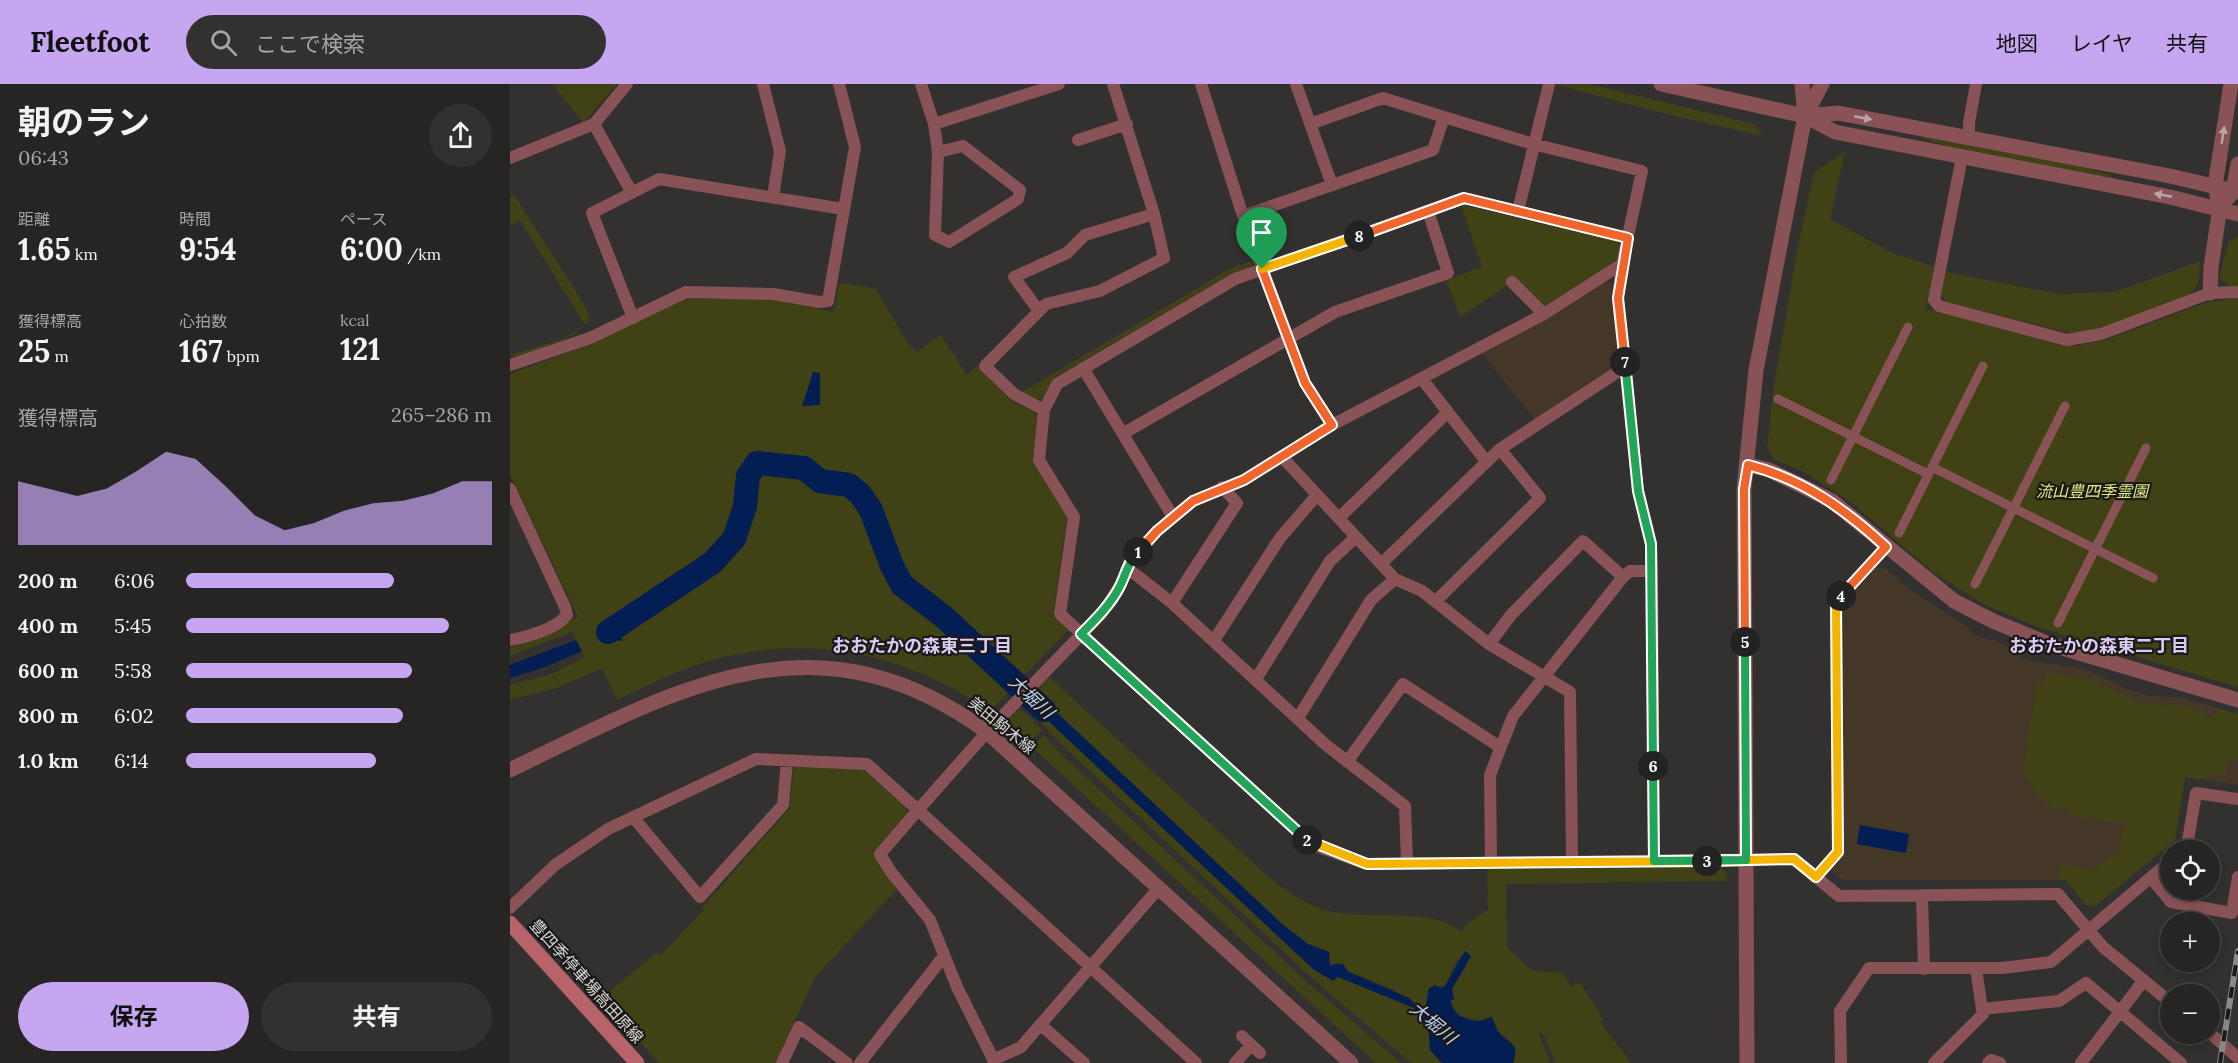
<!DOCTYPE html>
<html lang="ja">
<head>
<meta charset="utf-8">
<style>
	body { margin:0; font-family:Lora,"Noto Sans JP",serif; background:#323130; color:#f1f3f6; height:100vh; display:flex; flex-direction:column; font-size:22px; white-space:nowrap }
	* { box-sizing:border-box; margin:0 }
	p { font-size:20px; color:#a4a5a6 }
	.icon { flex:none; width:33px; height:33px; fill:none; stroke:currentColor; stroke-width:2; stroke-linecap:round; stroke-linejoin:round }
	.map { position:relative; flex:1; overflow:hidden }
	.details { display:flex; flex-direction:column; background:#262523; width:510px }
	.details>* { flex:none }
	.fabs { position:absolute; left:1650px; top:756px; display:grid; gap:12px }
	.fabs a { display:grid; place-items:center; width:60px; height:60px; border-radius:50%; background:#262523; box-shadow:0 3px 9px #0003,0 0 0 2px #424241; font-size:30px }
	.pin { position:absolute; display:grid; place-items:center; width:51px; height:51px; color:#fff; margin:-62px -26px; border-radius:50% 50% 50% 0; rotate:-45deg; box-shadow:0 0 6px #0007 }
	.pin .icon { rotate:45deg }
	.km { position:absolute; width:30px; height:30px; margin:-15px; border-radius:50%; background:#222; color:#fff; font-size:16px; line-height:30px; text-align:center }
	.round { display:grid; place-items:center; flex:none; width:63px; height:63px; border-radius:32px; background:#323130 }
	.head { display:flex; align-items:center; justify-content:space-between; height:102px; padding:0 18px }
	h1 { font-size:33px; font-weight:700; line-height:45px }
	.stats { display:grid; grid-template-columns:repeat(3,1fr); gap:9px; height:102px; padding:6px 18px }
	.stats div { display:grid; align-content:center }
	.stats b { font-size:30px; font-weight:700 }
	.stats small { font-size:16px; font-weight:400 }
	.stats p { font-size:16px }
	.chart { height:168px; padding:12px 18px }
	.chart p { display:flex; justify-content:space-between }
	.chart svg { width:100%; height:108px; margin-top:6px; fill:#c6a6f0; opacity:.7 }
	.primary-button { display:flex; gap:12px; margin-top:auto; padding:12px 18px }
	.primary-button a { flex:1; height:69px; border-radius:36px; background:#c6a6f0; color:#111; font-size:24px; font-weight:700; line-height:69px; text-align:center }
	.primary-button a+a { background:#323130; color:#f1f3f6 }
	ul { padding:0 18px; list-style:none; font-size:20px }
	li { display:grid; grid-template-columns:96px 72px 1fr; align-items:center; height:45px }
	li i { height:15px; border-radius:8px; background:#c6a6f0 }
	header { display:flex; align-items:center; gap:36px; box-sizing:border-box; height:84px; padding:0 30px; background:#c6a6f0; color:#111 }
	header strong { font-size:28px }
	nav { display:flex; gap:33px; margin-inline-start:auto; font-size:21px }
	.search { width:420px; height:54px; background:#323130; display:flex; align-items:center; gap:15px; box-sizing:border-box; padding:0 21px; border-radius:33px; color:#a4a5a6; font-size:22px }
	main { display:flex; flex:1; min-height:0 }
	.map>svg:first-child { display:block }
	.education { fill:#443728 }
	.green { fill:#404215 }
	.water { fill:#021e52 }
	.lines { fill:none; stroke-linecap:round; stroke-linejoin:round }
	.river { stroke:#021e52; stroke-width:24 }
	.pedestrian { stroke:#885256; stroke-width:9 }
	.minor { stroke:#885256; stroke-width:12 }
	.tertiary { stroke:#885256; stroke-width:15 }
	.secondary { stroke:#b8636a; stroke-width:15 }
	.rail-casing { stroke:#8a8987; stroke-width:6 }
	.rail { stroke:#1a1918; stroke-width:4; stroke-dasharray:11; stroke-linecap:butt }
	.oneway { fill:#baa4a4 }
	.split-1-casing { stroke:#fff; stroke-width:12 }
	.split-2-casing { stroke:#fff; stroke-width:12 }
	.split-3-casing { stroke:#fff; stroke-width:12 }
	.split-4-casing { stroke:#fff; stroke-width:12 }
	.split-5-casing { stroke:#fff; stroke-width:12 }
	.split-6-casing { stroke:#fff; stroke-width:12 }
	.split-7-casing { stroke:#fff; stroke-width:12 }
	.split-8-casing { stroke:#fff; stroke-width:12 }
	.split-9-casing { stroke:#fff; stroke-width:12 }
	.split-1 { stroke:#f0652b; stroke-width:8 }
	.split-2 { stroke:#22a559; stroke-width:8 }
	.split-3 { stroke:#f5b400; stroke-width:8 }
	.split-4 { stroke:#f5b400; stroke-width:8 }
	.split-5 { stroke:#f0652b; stroke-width:8 }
	.split-6 { stroke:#22a559; stroke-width:8 }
	.split-7 { stroke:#22a559; stroke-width:8 }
	.split-8 { stroke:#f0652b; stroke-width:8 }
	.split-9 { stroke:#f5b400; stroke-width:8 }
	.labels { text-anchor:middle; stroke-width:4.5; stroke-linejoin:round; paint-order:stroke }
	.park-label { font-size:16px; font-style:italic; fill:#e3ea7f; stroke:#1a1918 }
	.street-label { font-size:16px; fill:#dbdad8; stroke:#1a1918 }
	.neighbourhood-label { font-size:18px; font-weight:bold; fill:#dccbf5; stroke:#1a1918 }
	.water-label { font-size:18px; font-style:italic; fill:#bbd0f2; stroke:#1a1918 }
</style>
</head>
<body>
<header>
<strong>Fleetfoot</strong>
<div class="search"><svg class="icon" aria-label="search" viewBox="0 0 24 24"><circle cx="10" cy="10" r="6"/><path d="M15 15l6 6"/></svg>ここで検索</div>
<nav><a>地図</a><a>レイヤ</a><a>共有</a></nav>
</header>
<main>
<section class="details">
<div class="head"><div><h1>朝のラン</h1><p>06:43</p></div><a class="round"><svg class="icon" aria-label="share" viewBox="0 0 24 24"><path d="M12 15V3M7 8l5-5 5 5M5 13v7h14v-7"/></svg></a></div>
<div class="stats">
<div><p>距離</p><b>1.65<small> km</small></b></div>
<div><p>時間</p><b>9:54</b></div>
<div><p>ペース</p><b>6:00<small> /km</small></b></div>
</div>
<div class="stats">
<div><p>獲得標高</p><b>25<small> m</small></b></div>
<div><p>心拍数</p><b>167<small> bpm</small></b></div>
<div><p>kcal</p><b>121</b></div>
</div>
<div class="chart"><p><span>獲得標高</span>265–286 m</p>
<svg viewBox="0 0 160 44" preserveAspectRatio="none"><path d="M0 44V18L10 21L20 24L30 21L40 14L50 6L60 9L70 20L80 32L90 38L100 35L110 30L120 27L130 26L140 23L150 18L160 18V44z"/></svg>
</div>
<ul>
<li><b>200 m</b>6:06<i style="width:68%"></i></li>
<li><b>400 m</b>5:45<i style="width:86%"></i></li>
<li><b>600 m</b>5:58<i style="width:74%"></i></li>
<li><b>800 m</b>6:02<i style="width:71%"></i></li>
<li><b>1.0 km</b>6:14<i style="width:62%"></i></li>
</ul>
<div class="primary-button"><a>保存</a><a>共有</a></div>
</section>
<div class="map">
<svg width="1728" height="979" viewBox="0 0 1728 979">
	<rect width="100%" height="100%" fill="#33312f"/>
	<path class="education" d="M1093,195l9,5 7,80 -6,7 -77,50 -55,-69z
		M1374,483l32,27 49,31 11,11 17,4 19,9 10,5 -1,5 63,10 46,21 21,6 33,2 54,16v71l-53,-8 -10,63 -81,67 -7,-1 -21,-26h-223l-10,-7 -1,-6 11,-14v-247l2,-6 31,-32z"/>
	<path class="green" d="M43,0h64l-34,39z
		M1044,0h35l165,40 9,12 -109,-25z
		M1406,50l155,29 42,13 -1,2 -154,-28 -42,-14z
		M1335,68l-15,67 62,34 42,13 -8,43 148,37 32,-6 98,-37 34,-5v389l-198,-59 -55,-23 -52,-33 -82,-70 -49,-31 -27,-11 -8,-12 8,-69 23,-133 16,-73z
		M5,112l70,110 5,14c-19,21 -51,32 -79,37l-1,-2 53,-16 22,-14 -65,-105 -10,6v-28z
		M951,121l155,36 4,6 -3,11 -34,29 -34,21 -7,-1 -27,-27 -55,37 -14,-37 36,-13z
		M1728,152v50h-10l-9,-9 10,-35z
		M745,176l-3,6 -19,7 -180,105 -10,20 -6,2 -15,-8 208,-123z
		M1690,177l-2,22 -7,11 -91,36 -30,3 -124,-31 -5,-8 5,-22 113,22 56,-2z
		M329,199l36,5 32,54 10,10 24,-17 26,40 10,-9 36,36 21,10 3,6 -4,43 34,56 -14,99 15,14 -73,76 -11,2c-80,-57 -186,-75 -279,-46 -31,10 -59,24 -88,38l-15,-32 -45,20 -47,12v-15l42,-11 32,-17 -12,-25 -62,24v-8l24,-8 44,-23 -68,-143v-100l81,-30 93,-45h87l63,13z
		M1536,589l40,6 54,24 45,3 15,5 9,8 10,-10 19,5v46l-9,-1 -4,16 -15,-2 -2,7 -23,-3 -10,63 -81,67 -7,-1 -21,-26h-7l1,-12 4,-3 27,5 27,-17 9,-35 -11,5 -43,-8 -7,-6 -12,-1 -11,-7 -13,-16 -7,-16 14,-84 7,1z
		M539,593l223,203c18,13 36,26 57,31 36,9 107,-4 132,21l6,-8 21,-14 -1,-41 234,-2 6,7v7l-221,3 1,64 26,23 30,2 8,14 9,-5 23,37 -3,3 31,41h-76l-9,-24 -9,-9 13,33h-37l3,-10 -11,-17 -7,-3 -3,-10 -37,-7 -8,-17 4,1 -2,-11 14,-22 -1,-15 -9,10 -11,24 -16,2 -3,16 2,12 -34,-26 -46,-19 -9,-9 -9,3 -1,-13 -21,-8 -26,-20 -247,-232z
		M516,616l287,269 44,14 56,25 15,15 2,27 12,13h-31l-99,-85 -250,-233 -39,-42z
		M509,623l23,23 -14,14 -18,-16v-11z
		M534,651l16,18 248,230 93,80h-25l-344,-316z
		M287,682l65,3 44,38 1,6 -34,39 24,37 -82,88 -40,86h-116l-57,-65 54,-45 4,3 44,-46 -2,-2 88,-100 3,-39z"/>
	<path class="water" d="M303,288l7,1v32l-18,1z
		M101,532l12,25 -13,-1 -7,-13z
		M449,537l61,59 -8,8 -50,-45z
		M66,556l6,11 -37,16 -35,11v-13z
		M525,608l247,232 26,20 21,8 1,13 13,-1 5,8 61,26 19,18 -2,-12 3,-16 6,-3 6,3 4,-2 20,-35 6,5 -19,33 2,11h-4c1,12 16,22 28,21 5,0 9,-4 14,-4 2,4 3,10 6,14 9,14 23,9 15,32h-71l-12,-13 -2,-27 -14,-15 -76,-31 -5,4 -20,-12 -287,-269z
		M1350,741l49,9 -3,19 -49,-9z"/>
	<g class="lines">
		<path class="river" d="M98,548l104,-69 22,-24 11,-33 3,-30 9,-13 47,5 16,13 29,4 11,9 11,16 21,56 10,19 42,32 100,93"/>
		<path class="pedestrian" d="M1268,315l150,75
			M1422,383l221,111
			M1321,396l77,-153
			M1389,449l84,-167
			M1465,500l90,-178
			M1548,539l88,-175"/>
		<path class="minor" d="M117,0l-33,40 38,69
			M253,0l17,67 -7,46
			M411,0l13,40 125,-40
			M691,0l42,132 62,167 27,42
			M786,0l36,101
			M424,40l4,28 25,-6 57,44 -2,9 -69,43 -14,-7 3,-83
			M800,40l73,-26 61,19
			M1459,54v-15l7,-39
			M568,56l49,-16
			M1452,73l-28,143 5,6 128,34 34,-6 109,-41 28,-1
			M0,74l84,-34
			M1008,127l31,-127
			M733,132l190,-66 11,-33 89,27 109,27 -20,93 -4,34 20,193 13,53 1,27
			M1118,154l-164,-40 -229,81 -178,105 -13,26 -5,50 35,57 -14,97 251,230 56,20 427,-5 45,37 219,-2 45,53 67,55
			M1002,198l32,32
			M529,227l-25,-34 53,-24 18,-18 69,-21
			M123,234l-41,-105 67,-34 184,30
			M0,281l80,-27 96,-46 88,2 45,8 9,-1 27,-154 -16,-63
			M573,284l90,149
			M912,295l64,82
			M534,326l-30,-16 -29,-28 61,-62 54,-13 64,-33 -10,-44 -41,-130
			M614,349l211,-121 113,-39 -20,-62
			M990,365l119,-78 8,-1
			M773,374l112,121 27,12 67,53 81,48 2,168
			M0,405l55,118 2,8c-11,14 -40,22 -57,25
			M829,434l109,-106
			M871,480l119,-115 40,49 -104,103
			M616,487l9,3 37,29 154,142 79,61 2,57
			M662,519l65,-100 -15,-16
			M705,555l65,-101 37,-43
			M979,560l22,-29 72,-74 40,36
			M746,595l74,-118 26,-24
			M788,634l73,-118 24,-21
			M837,678l56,-78 97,63
			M123,733l67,80 83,-92 4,-44
			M1672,766l5,-4 9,-53 42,6
			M981,778l-1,-87 23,-59 110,-139 7,-6h22l2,290
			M1306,793l22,-25 -2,-250 49,-55
			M1641,794l20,24 61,11 6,-36
			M1412,811l2,74
			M0,824l45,-43 53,-36 148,-70 111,5 51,46 -38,44 11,18 39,48 27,67 38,76
			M1466,885l6,40
			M531,941l43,38
			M1700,949l28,25
			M732,952l18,17
			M483,976l28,-13 137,-158
			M272,979l17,-36 48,36
			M350,979l84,-107
			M686,979l-278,-253 69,-78 115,-119 18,-27 11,-27 26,-28 36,-30 51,-21 88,-55 212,-111 78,-50
			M725,979l16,-18
			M1331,979l-1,-52 29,-43h133l49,-6 119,-101
			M1424,979l49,-49 -1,-5 77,-8 27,-18 95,80
			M1478,979l3,-3 9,3
			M1571,979l63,-83"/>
		<path class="tertiary" d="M1151,0l144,32 30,16 335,65 68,17
			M1292,0l3,32
			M1295,32l33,-3 332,63 68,16
			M1718,114l5,-7 5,-27
			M1700,209l1,-26 9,-60 -5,-21 16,-102
			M1238,381l21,5 63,31 122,100 39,20 56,23 189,56
			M0,686c166,-80 305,-164 477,-38l364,331
			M1237,979l-3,-574 12,-119 49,-254 17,-32"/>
		<path class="secondary" d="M0,839l127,140"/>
		<g class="rail-casing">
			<path id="rail" d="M1710,979l18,-112"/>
		</g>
		<use href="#rail" class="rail"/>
	</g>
	<defs><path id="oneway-solid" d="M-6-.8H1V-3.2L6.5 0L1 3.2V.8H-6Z" transform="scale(1.5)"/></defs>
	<g class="oneway">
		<use href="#oneway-solid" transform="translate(1353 34) rotate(11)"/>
		<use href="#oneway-solid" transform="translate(1713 51) rotate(-81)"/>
		<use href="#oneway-solid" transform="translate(1653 111) rotate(-169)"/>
	</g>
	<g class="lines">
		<g class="split-1-casing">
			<path id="split-1" d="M628,468l19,-21 36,-30 51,-21 88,-55 -27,-42 -43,-114"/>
		</g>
		<g class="split-2-casing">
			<path id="split-2" d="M628,468c-10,10 -12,22 -18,34 -9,18 -24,33 -39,48l226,206"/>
		</g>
		<g class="split-3-casing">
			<path id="split-3" d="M797,756l60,24 340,-3"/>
		</g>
		<g class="split-4-casing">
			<path id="split-4" d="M1197,777l87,-2 22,18 22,-25 -2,-250 5,-6"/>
		</g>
		<g class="split-5-casing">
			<path id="split-5" d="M1235,558l-1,-153 4,-24c55,14 97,44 138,82l-45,49"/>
		</g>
		<g class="split-6-casing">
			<path id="split-6" d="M1143,682l1,95 92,-1 -1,-218"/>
		</g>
		<g class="split-7-casing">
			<path id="split-7" d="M1115,278l13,129 13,53 2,222"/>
		</g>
		<g class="split-8-casing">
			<path id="split-8" d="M849,152l105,-38 164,40 -10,60 7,64"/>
		</g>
		<g class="split-9-casing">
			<path id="split-9" d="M752,185l97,-33"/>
		</g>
		<use href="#split-1" class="split-1"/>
		<use href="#split-2" class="split-2"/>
		<use href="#split-3" class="split-3"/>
		<use href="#split-4" class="split-4"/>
		<use href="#split-5" class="split-5"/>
		<use href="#split-6" class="split-6"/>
		<use href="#split-7" class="split-7"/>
		<use href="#split-8" class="split-8"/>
		<use href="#split-9" class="split-9"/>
	</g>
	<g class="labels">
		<g class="park-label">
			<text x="1582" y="413">流山豊四季霊園</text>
		</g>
		<g class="street-label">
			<text transform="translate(492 641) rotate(39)" y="6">美田駒木線</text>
			<text transform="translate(77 897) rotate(48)" y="6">豊四季停車場高田原線</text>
		</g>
		<g class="neighbourhood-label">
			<text x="412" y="568">おおたかの森東三丁目</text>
			<text x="1589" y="568">おおたかの森東二丁目</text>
		</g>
		<g class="water-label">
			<text transform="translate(521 613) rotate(43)" y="6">大堀川</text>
			<text transform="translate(923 939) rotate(40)" y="6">大堀川</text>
		</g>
	</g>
</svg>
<div class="fabs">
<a><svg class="icon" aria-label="locate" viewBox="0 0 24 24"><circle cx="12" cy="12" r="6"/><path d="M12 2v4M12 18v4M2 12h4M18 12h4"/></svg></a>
<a>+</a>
<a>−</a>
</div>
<div class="pin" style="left:752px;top:185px;background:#1e9e55"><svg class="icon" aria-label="arrive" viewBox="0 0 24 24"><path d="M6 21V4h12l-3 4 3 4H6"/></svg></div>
<b class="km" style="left:628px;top:468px">1</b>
<b class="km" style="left:797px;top:756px">2</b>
<b class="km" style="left:1197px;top:777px">3</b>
<b class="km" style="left:1331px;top:512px">4</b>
<b class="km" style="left:1235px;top:558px">5</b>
<b class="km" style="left:1143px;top:682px">6</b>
<b class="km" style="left:1115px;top:278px">7</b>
<b class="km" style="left:849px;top:152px">8</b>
</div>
</main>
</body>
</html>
